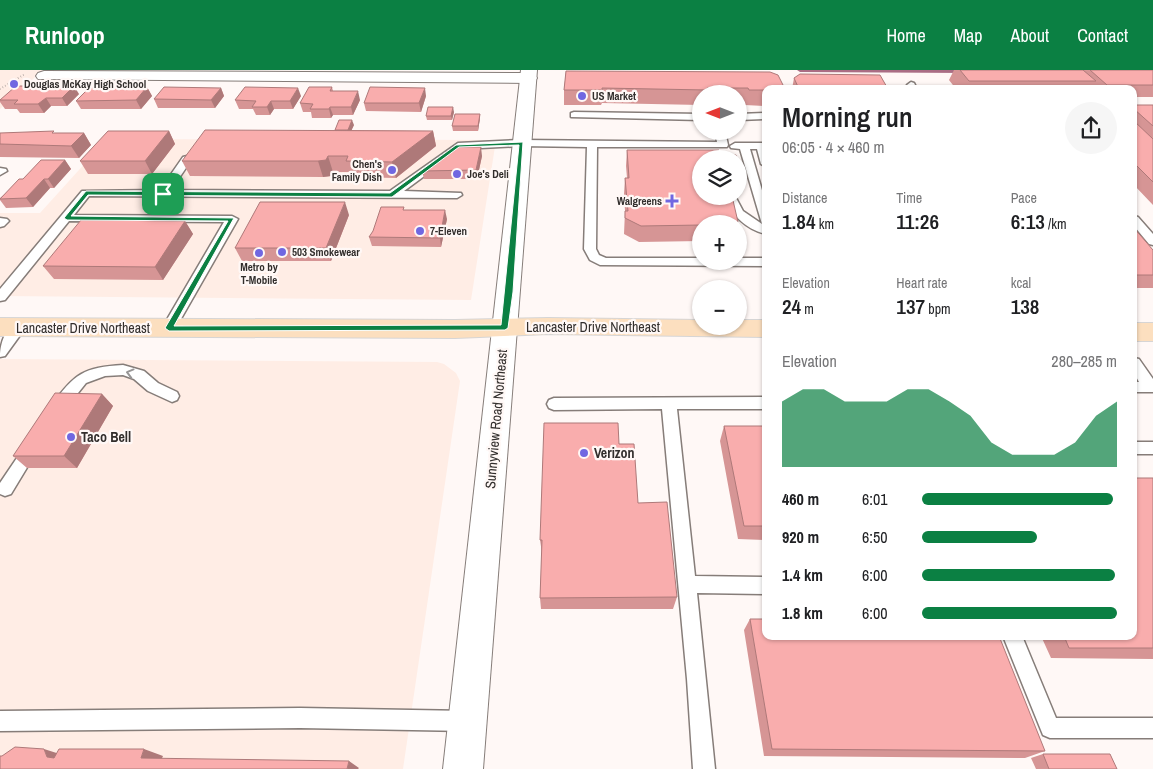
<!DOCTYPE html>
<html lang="en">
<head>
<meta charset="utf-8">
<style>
	body { margin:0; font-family:"Archivo Narrow",sans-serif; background:#f6f6f6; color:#202124; height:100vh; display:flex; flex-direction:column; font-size:19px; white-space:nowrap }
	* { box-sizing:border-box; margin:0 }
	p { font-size:16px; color:#757577 }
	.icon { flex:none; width:28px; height:28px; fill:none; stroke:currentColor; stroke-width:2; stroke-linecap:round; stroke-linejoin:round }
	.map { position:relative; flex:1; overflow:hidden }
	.details { position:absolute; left:762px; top:15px; width:375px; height:555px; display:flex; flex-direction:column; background:#fff; border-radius:10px; box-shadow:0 1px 4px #0004 }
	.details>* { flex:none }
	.needle { width:32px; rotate:270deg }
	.buttons { position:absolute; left:692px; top:15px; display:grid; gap:10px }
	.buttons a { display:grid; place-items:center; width:55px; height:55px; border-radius:50%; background:#fff; box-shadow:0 1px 4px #0004; font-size:25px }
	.pin { position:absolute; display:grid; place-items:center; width:42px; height:42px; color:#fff; margin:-21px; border-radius:10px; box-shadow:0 2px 8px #0006 }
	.round { display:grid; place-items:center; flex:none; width:52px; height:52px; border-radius:26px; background:#f6f6f6 }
	.head { display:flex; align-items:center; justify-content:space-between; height:85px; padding:0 20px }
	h1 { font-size:28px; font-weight:600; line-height:38px }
	.stats { display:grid; grid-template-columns:repeat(3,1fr); gap:8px; height:85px; padding:5px 20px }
	.stats div { display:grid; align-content:center }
	.stats b { font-size:21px; font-weight:600 }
	.stats small { font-size:14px; font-weight:400 }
	.stats p { font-size:14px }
	.chart { height:140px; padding:10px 20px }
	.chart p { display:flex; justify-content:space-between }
	.chart svg { width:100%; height:90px; margin-top:5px; fill:#0b8043; opacity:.7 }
	ul { padding:0 20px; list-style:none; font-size:16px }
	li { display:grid; grid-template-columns:80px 60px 1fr; align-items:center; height:38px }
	li i { height:12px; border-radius:6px; background:#0b8043 }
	header { display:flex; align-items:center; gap:30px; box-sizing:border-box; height:70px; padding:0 25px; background:#0b8043; color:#fff }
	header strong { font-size:24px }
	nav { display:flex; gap:28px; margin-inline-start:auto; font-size:18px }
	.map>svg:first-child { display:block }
	.built { fill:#ffede5 }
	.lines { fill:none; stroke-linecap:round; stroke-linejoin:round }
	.stream { fill:#aa6d84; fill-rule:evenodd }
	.service-casing { stroke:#867d79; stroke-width:3 }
	.minor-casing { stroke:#867d79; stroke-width:2 }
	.secondary-casing { stroke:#867d79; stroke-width:2 }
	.primary-casing { stroke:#d6d5d5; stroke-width:2 }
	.path { stroke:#948e8c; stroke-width:2; stroke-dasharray:0.5 2.5; stroke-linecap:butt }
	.service { fill:#fff; fill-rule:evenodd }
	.minor { fill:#fff; fill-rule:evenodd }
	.secondary { fill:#fff; fill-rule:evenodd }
	.primary { fill:#fcdfbf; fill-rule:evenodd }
	.wall { fill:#d69595 }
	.shaded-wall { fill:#ae7979 }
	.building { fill:#f9adad; stroke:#ae7979 }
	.oneway { stroke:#989696 }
	.route { fill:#0b8043; stroke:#fff; fill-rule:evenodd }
	.poi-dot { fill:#7067e1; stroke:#fff8f6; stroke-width:2 }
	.labels { text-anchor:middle; stroke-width:4.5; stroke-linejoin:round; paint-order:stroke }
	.far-poi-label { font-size:11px; font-weight:bold; fill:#322e2c; stroke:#fff8f6; text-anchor:start }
	.street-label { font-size:14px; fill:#322e2c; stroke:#fff8f6 }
	.poi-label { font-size:14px; font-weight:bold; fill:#322e2c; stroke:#fff8f6; text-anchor:start }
</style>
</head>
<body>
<header>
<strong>Runloop</strong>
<nav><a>Home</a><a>Map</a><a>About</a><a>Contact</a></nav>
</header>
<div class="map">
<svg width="1153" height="699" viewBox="0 0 1153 699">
	<rect width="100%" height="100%" fill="#fff8f6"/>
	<path class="built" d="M0,0h43l-43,39z
		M107,69l389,1 -25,160 -471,-4v-83h40z
		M0,289l437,3 7,2 12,9 4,8 -57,388h-403z"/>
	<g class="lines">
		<path class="stream" d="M797,0h170l1,1 -3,2 -165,-1z"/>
		<g class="service-casing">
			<path id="service" d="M911,12l3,1 3,6h-9l-1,-4z
				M574,42l127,2v6l-130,-3v-4z
				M766,43v6l-27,1v-6z
				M715,61h10l3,14 -1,2h-130l-1,102 3,6 7,3h95v3h38v-3h27v8l-166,-1 -10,-5 -6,-11 3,-102 -66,-1 -60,3 -57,42 57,2 1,2 -5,3 -368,-2 -15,19 158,1 6,3 -64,112h-10l-2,-3 62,-106 -155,-1 -64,79 -5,1v-12l82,-98 78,-1 23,-33 4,-1 5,3 -21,31 219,1 68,-48 63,-3 196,2z
				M735,73h31v24l-5,-3 -4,-15h-7l16,55v21h-4l4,2v7c-19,-4 -36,-20 -42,-38h11l8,15 19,13 -22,-75 -9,-1 -1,-2z
				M0,98l6,1 1,2 -7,4z
				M1134,146l4,1 15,17v11l-4,-1 -15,-18z
				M0,148l7,1 2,2 -5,5 -4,1z
				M19,252l5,2 2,3 -21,29 -5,1c0,-13 5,-30 19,-35z
				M1134,288l5,1 14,20v13h-19v-10h5l-5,-9z
				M123,295l21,6 14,12 19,9 2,4 -2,4 -5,2 -24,-11 -14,-12 -11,-4 -18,1 -19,7 -24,30 -5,2 -5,-2 -2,-4 2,-4c22,-31 32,-38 71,-40z
				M766,327v12h-89l18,167 71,1v17l-69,-1 18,176h-22l-6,-90 -25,-270 -108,1 -5,-2 -2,-4 2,-4 5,-2z
				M32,371l5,2 3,4 -3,4 -26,43 -6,2 -5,-2v-11l27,-40z
				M1134,372h19v12h-19z
				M1003,566h19l34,82h97v20h-103l-7,-3z
				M300,638l168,3 7,3 3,7 -3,7 -7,3 -168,-3 -300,3v-20z"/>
		</g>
		<g class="minor-casing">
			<path id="minor" d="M44,1l485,2 6,2 2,3 -2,3 -6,2 -491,-4 -2,-3 2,-3z"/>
		</g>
		<g class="secondary-casing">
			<path id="secondary" d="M521,0h16l-54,699h-40z"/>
		</g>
		<g class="primary-casing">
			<path id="primary" d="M0,248l455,2 93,-2 153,2v6h38v-6h27v17l-218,-3 -93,4 -455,-2z
				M1134,253h19v18h-19z"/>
		</g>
		<path class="path" d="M0,19l25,-15"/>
		<use href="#service" class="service"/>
		<use href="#minor" class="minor"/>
		<use href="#secondary" class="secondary"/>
		<use href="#primary" class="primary"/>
	</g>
	<path class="wall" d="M954,0h199v27h-19v-8h-178l-7,-9z
		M566,1l200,18v17l-21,-1v-2h-6v-9h-38v11l-99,-2 -1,2h-37v-15z
		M794,8l94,11h-96z
		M147,17l5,9 -11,13h-60l-5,-8z
		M332,17l1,4 27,9 -7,15h-20l-2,3h-19l-1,-6h-8l-3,-9z
		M221,18l3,8 -9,12h-57l-4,-9z
		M34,19l45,5 -12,12h-16l-7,7h-24l-3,-4h-12l-5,-7v-2z
		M301,26l-8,13h-19l-4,6h-14l-3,-6h-14l-4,-9z
		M426,26l-5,16 -55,-1 -2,-8z
		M1134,35h19v100l-19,-20z
		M454,42l-2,8h-25l-1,-4z
		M480,44v4l-2,13h-25l-1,-5z
		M354,55l-3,5 82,1 3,15 -40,32 -46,-1 -1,-5h-16l-2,4 -8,1 -133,-1 -8,-15 153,-31z
		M169,61l6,13 -23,30h-64l-8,-13z
		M0,63h84l7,12 -12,13 -79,-1z
		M627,80l74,9 37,63v2h-37v17l-62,1 -15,-8 1,-23 -1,-17 1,-16h2l-1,-12z
		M482,86l-5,23h-53l-2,-8z
		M65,90l6,9 -17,19h-4l-17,19 -27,1 -6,-8v-2l23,-19z
		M739,93l2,7 -2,9z
		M405,140l42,9 -6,28 -69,-1 -3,-9z
		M349,145l-18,46h-89l-7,-13z
		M185,151l8,13 -30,46 -109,-1 -11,-13z
		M1134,158l19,22v38h-19z
		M102,324l11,12 -36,62h-50l-14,-12z
		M724,356h42v114l-28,-1 -18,-98z
		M619,374l19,59 39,94 -4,12h-132l-1,-11 2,-45 -2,-13z
		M1153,408v181l-102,-1 -10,-22h93z
		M750,549l295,132 -20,7 -261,-2 -20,-126z
		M1043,684l74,15h-81l-5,-11z"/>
	<path class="shaded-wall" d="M74,16l5,8 -12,12 -5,-8z
		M147,17l5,9 -11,13 -5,-9z
		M221,18l3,8 -9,12 -4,-8z
		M298,18l3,8 -8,13 -3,-8z
		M425,18l1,8 -5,16 -2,-9z
		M358,21l2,9 -7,15 -2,-8z
		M46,28l5,8 -7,7 -6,-9z
		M271,31l3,8 -4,6 -3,-8z
		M330,37l3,8 -2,3 -2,-9z
		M453,37l1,5 -2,8 -1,-4z
		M480,44v4l-2,13v-5z
		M352,50l2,5 -5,11 -2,-5z
		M169,61l6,13 -23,30 -7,-13z
		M433,61l3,15 -40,32 -4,-16z
		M84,63l7,12 -12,13 -8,-12z
		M481,77l1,9 -5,23 -1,-9z
		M328,86l5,16 -2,4 -8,1 -5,-16z
		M65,90l6,9 -17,19 -6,-9z
		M44,109l6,9 -17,19 -7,-9z
		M345,132l4,13 -18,46 -5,-13z
		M445,140l2,9 -6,28 -1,-9z
		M185,151l8,13 -30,46 -8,-13z
		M102,324l11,12 -36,62 -13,-12z
		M44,679l22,7 3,8 -22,-7z
		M144,679l19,7 -4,9 -18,-7z
		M349,691l10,7 -1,1h-11z"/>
	<path class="building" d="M960,0h123l13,11h-127z
		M1090,0h63v15h-46z
		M566,1l204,1 8,3 7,14h-19v1h-17l-1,-2h-41v2l-105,-2v2h-38z
		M800,4l80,1 8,14h-89l-5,-11z
		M16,16h17l-4,3h17l3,-3h25l-12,12h-16l-8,6h-24l4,-4h-18z
		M147,17l-11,13 -60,1 13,-13z
		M164,17l57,1 -10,12 -57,-1z
		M245,17l53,1 -8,13h-19l-4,6h-15l4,-6 -21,-1z
		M309,17h23l-2,4h28l-7,16h-21l-1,2h-19l3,-5 -13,-1z
		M370,17l55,1 -6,15h-55z
		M1134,35h19v21l-19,-17z
		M428,37h25l-2,9h-25z
		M455,44h25l-2,12h-26z
		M339,50h13l-4,10h-13z
		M1134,51l19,18v43l-19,-19z
		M205,60l228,1 -41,31 -46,-1 2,-5h-20l-2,4 -8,1h-136z
		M54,61l-2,2h32l-13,13 -71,-2v-11z
		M108,61h61l-24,30h-65z
		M453,77h28l-5,23 -54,1z
		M627,80h92l2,6 15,-1 1,4h-36v37h31l6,26h-26l1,2h-12v1l-60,1 -16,-8v-7h3l-3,-33h4z
		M41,90h24l-17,19h-4l-18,19 -26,1 19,-20h4z
		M260,132h85l-19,46h-91z
		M381,137h23l-1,3h42l-5,28 -71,-1 4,-6z
		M81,150l104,1 -30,46 -112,-1z
		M1134,158l19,22v25h-19z
		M55,323l47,1 -38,62h-51z
		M544,353h74l1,21h15l4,59 29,-1 10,95 -137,1 2,-58h-2z
		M724,356h42v100h-22z
		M1134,408h19v170h-84l-5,-12h70z
		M750,549h16v17h233l46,115 -273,-2z
		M15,677l29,2 3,8 7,1 5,-9h85l-3,9 208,3 -2,8h-347v-13h2z
		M1043,684h67l7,15h-68z"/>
	<defs><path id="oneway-chevron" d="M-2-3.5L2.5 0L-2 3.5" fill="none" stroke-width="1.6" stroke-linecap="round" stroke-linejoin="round" transform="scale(1.25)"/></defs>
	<use class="oneway" href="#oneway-chevron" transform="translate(130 303) rotate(-165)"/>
	<path class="route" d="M523,72l-10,150 -5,36 -3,2 -336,1 -4,-3 63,-107 -161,-1 -3,-2 22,-27 304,2 66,-48zM519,75l-18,180 -327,1 60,-108 -163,-2 17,-21 304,2 67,-50z"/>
	<g class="poi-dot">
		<circle cx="14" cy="14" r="5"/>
		<circle cx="582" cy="26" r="5"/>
		<circle cx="392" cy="100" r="5"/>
		<circle cx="457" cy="104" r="5"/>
		<path d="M669.5 123.5h5v5h5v5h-5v5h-5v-5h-5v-5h5z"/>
		<circle cx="420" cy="161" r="5"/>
		<circle cx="282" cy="182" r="5"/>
		<circle cx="259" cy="183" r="5"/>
		<circle cx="71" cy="367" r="5"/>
		<circle cx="584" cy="383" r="5"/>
	</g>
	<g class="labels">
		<g class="far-poi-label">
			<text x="24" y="18">Douglas McKay High School</text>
			<text x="592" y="30">US Market</text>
			<text x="382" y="98" text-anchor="end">Chen's<tspan x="382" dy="13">Family Dish</tspan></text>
			<text x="467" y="108">Joe's Deli</text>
			<text x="662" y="135" text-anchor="end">Walgreens</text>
			<text x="430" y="165">7-Eleven</text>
			<text x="292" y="186">503 Smokewear</text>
			<text x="259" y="201" text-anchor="middle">Metro by<tspan x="259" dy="13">T-Mobile</tspan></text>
		</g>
		<g class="street-label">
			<text x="593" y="262">Lancaster Drive Northeast</text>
			<text x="83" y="263">Lancaster Drive Northeast</text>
			<text transform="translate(496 349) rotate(-85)" y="5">Sunnyview Road Northeast</text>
		</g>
		<g class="poi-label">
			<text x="81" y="372">Taco Bell</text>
			<text x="594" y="388">Verizon</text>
		</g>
	</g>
</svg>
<div class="buttons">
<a><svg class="needle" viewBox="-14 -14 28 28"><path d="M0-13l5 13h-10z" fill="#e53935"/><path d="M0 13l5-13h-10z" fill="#757577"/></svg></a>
<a><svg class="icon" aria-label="layers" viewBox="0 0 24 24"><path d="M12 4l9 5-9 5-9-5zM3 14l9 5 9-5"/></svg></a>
<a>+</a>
<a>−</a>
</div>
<div class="pin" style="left:163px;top:124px;background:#1e9e55"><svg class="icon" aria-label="arrive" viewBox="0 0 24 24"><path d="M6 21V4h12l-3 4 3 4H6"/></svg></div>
<section class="details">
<div class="head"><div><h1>Morning run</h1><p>06:05 · 4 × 460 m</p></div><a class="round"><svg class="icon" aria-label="share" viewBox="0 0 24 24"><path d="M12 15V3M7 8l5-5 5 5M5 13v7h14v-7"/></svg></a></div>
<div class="stats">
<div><p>Distance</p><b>1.84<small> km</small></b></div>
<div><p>Time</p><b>11:26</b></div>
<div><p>Pace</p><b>6:13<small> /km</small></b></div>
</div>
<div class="stats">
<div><p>Elevation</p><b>24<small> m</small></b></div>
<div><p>Heart rate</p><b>137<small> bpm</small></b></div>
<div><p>kcal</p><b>138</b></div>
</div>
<div class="chart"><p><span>Elevation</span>280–285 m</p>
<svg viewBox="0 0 160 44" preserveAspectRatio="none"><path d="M0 44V12L10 6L20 6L30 12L40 12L50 12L60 6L70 6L80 12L90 19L100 32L110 38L120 38L130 38L140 32L150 19L160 12V44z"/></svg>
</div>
<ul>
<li><b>460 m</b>6:01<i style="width:98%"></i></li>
<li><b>920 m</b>6:50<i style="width:59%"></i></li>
<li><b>1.4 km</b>6:00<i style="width:99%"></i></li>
<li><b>1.8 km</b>6:00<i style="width:100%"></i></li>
</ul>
</section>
</div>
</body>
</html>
